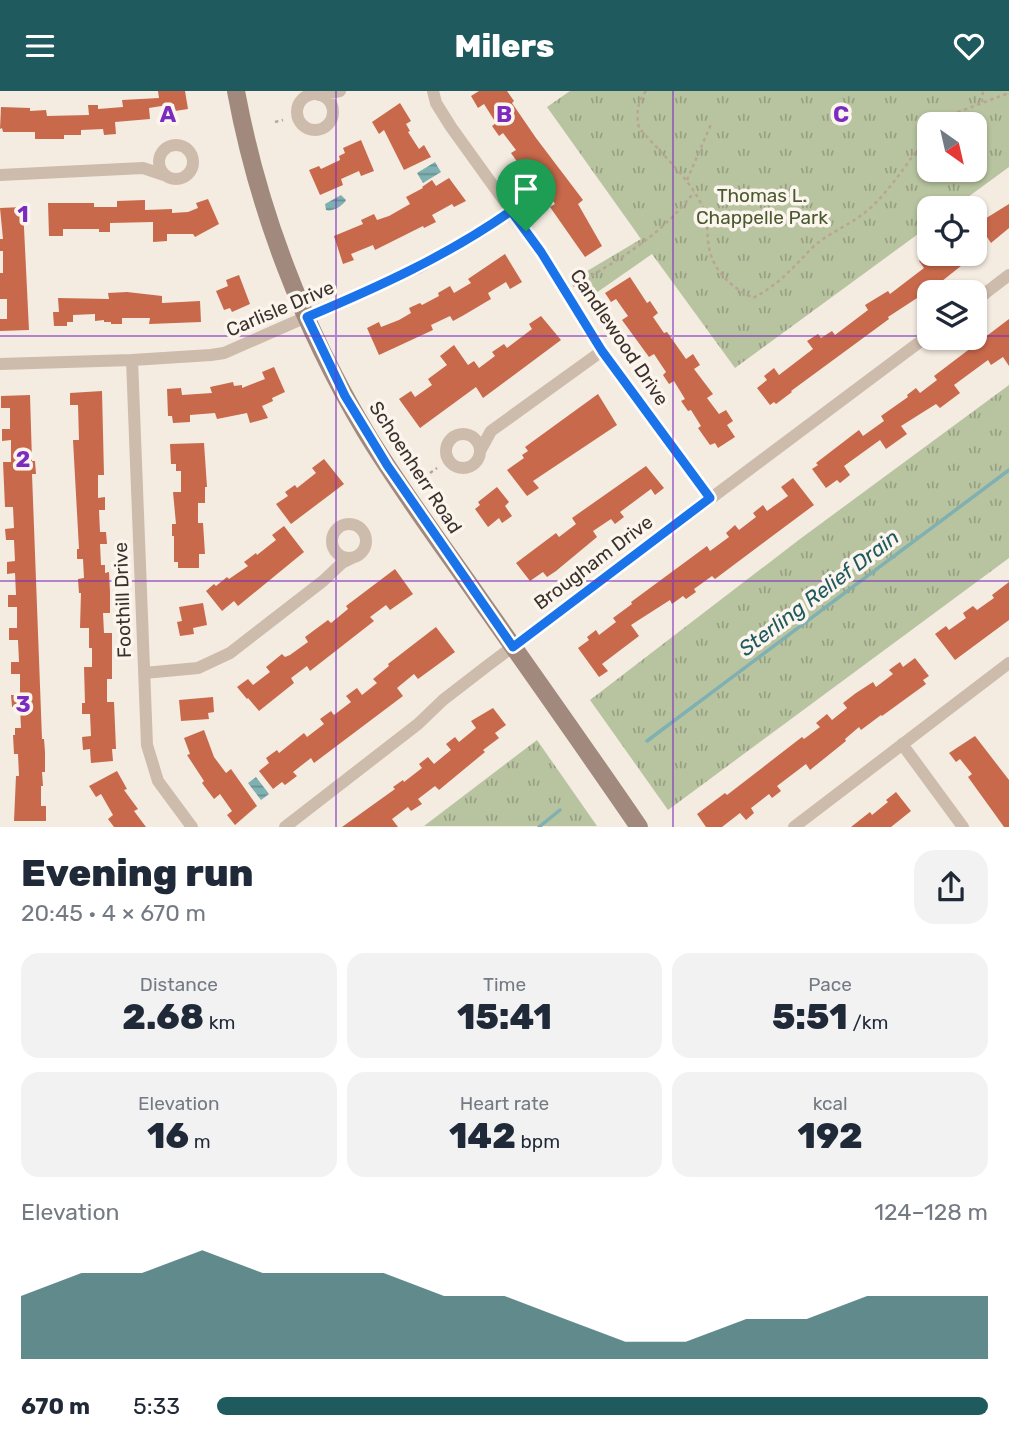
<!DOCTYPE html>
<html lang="en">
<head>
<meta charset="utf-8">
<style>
	body { margin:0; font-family:Rubik,sans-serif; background:#f2f2f3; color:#1f2937; height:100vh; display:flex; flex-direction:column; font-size:26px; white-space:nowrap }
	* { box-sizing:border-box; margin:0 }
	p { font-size:23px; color:#747a83 }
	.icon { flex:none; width:38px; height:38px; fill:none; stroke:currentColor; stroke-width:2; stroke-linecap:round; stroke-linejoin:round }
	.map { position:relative; height:736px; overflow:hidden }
	.details { display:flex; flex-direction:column; background:#fff; flex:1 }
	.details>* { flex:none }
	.needle { width:46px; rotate:146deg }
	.controls { position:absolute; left:917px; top:21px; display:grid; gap:14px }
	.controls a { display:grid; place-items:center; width:70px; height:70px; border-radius:14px; background:#fff; box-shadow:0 2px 5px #0004; font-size:35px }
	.pin { position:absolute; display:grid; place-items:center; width:60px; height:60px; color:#fff; margin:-72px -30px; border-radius:50% 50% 50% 0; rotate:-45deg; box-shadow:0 0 7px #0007 }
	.pin .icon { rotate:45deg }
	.round { display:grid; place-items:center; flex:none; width:74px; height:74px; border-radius:21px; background:#f2f2f3 }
	.headline { display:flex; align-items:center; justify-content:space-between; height:119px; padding:0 21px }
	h1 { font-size:38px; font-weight:800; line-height:52px }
	.metrics { display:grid; grid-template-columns:repeat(3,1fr); gap:10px; height:119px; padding:7px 21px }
	.metrics div { display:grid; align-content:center; border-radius:18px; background:#f2f2f3; text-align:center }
	.metrics b { font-size:35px; font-weight:800 }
	.metrics small { font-size:19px; font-weight:400 }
	.metrics p { font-size:19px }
	.chart { height:196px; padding:14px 21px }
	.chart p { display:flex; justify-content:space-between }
	.chart svg { width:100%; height:126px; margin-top:7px; fill:#1f5a5e; opacity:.7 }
	ul { padding:0 21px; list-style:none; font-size:23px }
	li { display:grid; grid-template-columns:112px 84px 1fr; align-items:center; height:52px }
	li i { height:18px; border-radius:9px; background:#1f5a5e }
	header { display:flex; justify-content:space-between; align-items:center; height:91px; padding:0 21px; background:#1f5a5e; color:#fff; font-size:32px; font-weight:800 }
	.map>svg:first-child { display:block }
	.grass { fill:url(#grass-tufts); fill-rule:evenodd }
	.water { fill:url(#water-rules) }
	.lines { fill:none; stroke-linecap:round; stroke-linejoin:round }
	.stream { stroke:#7fb0b2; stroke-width:3.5 }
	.building { fill:#c8694b }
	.path { stroke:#b9a596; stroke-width:2.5; stroke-dasharray:3.5 3.5; stroke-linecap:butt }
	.minor { stroke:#cdbbac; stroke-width:12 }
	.secondary { stroke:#a18a7d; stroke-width:18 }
	.route-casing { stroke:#fff; stroke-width:14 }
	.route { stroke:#1a73e8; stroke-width:9 }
	.grid { fill:none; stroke:#7b2cbf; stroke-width:2; stroke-opacity:0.55 }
	.labels { text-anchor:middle; stroke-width:7; stroke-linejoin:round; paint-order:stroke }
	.park-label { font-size:19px; fill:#4a5a2e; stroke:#fbf5ee }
	.street-label { font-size:19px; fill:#3b302b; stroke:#fbf5ee }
	.water-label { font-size:21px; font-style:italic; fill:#1f5a5e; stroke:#fbf5ee }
	.grid-label { font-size:23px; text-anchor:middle; font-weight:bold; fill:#7b2cbf; stroke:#fbf5ee; stroke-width:7; stroke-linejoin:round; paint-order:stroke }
</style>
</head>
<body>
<header><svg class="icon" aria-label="menu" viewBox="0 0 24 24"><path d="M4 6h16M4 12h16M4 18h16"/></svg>Milers<svg class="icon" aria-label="heart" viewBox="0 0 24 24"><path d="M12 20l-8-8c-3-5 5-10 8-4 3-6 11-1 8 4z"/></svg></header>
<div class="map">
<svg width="1009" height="736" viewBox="0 0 1009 736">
	<defs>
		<pattern id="grass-tufts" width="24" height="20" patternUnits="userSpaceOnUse" patternTransform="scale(1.75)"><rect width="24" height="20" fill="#b8c4a0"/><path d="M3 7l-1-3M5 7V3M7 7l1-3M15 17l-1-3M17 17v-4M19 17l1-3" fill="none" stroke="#97a083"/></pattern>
		<pattern id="water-rules" width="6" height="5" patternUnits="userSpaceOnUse" patternTransform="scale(1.75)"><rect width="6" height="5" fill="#7fb0b2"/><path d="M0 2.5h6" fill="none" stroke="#699091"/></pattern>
	</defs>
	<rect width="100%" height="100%" fill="#f4ebe1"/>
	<path class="grass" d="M570,0h439v76l-56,41h-24v18l-194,142 -83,-114 -63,44 -12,-21 64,-38 -94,-132zM975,33v46h-46v-46z
		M1009,294v173l-341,252 -78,-110 210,-161z
		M537,649l60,86h-173z"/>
	<path class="water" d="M435,71l6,10 -18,11 -6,-10z
		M341,104l5,5c-3,6 -14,12 -20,10l-1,-6z
		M256,686l13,17 -8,6 -13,-17z"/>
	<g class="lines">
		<path class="stream" d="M647,650l362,-271
			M539,736l21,-17"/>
	</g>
	<path class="building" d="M158,0h27l3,18 -13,2 -1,-7 -25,4 1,11 -35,3 1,12 -12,1 -1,-6 -22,1v5h-17v4h-29v-7h-32l-1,-4 -2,1 1,-22 29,1v3l16,-1 1,6 42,-1 -1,-10h10v4l25,-2 -1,-7 37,-2z
		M479,0h28l7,10 -2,2 24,35 47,62 -5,4 24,42 -17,11 -35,-50 5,-3 -12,-18 -5,4 -7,-11 4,-3 -12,-16 -5,3 -7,-10 5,-3 -13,-17 -4,3 -7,-10 4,-3 -12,-19 -6,4 -7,-12z
		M400,12l11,18 -5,3 4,7 -2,1 11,17 5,-4 7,12 -27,13 -20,-40 -5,4 -7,-12z
		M361,49l13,31 -13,5 -2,-5 -18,8 2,6 -23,10 -11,-25 10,-4 2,3 19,-9 -1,-4 6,-3 -2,-5z
		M449,87l17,23 -12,6 -2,-3 -20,11 4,7 -12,6 -1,-2 -48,24 -2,-5 -22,9 3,6 -11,4 -9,-28 29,-12 -2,-4 13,-6 3,6 12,-4 21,-12 -4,-7 17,-9 -1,-1 10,-7 4,6z
		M208,108l11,25 -24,13 -2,-3h-26v7l-14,1v-20l-43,1v9h-11v-3h-36v7h-14l-1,-33h46v4h23v-6l28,-1v10l27,-1v4l16,-1 10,-4 -2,-5z
		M1009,113v24l-18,15 -4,-6 -12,9v-21z
		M23,116l6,123 -29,1v-12h7v-20h-7v-26h3v-22h-3v-12h3l-3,-31z
		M505,163l17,28 -12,7 -4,-7 -18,11 3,6 -27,16 -11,6 -3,-5 -19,9 2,5 -54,25 -12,-27 12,-6 2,5 18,-7 12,-7 -2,-5 11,-5 2,2 17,-9 -1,-3 12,-7 4,7 17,-10 -3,-4z
		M929,163h47l-39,31 -49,32 1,2 -98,72 1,1 -16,12 -2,-2 -4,3 -13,-17 10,-8 -3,-4 10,-8 5,7 34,-26 -6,-8 11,-7 3,4 11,-7 3,4 33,-25 -3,-5 23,-14 2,3 34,-26 -5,-7z
		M239,184l11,29 -18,8 -2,-4 -6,2 -8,-19 12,-5 -2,-6z
		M630,186l17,26 3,-2 8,12 -5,4 11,16 3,-1 19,27 7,-5 7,11 -6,4 19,25 -6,4 12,16 7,-4 7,11 -6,4 8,12 -17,11 -3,-5 -5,2 -12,-17 3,-2 -10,-16 -3,1 -7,-10 4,-2 -11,-18 -5,3 -6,-9 3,-3 -12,-18 -5,3 -27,-37 6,-4 -12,-17 -5,3 -6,-9z
		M127,201l35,4v7l38,-2 1,21 -52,2 1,-6h-28v6h-11v-2h-7v-2l-9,1v-7l-22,1v7h-6v4h-13l-1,-14h6l-1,-14 51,1 -1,-6z
		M541,225l20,24 -78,58 -7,-11 -56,41 -21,-29 12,-8 4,6 17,-12 -4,-6 19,-14 -7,-9 14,-11 14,20 6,-4 5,7 16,-12 -3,-4 12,-8 3,4 25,-19 -3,-5z
		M1009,228v47l-6,-9 -12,8 -3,-5 -34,25 6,8 -20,15 -4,-4 -35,22 6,8 -21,15 -6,-9 -36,26 6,9 -10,8 -3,-3 -11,8 -14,-19 6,-4 -2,-2 43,-33 4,6 21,-15 -3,-5 27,-19 -1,-2 9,-7 4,5 17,-13 -3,-4z
		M274,276l11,25 -13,6 1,3 -11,5 6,12 -18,5 -3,-10 -30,6 -2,-6 -25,2v7l-17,1 -1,-7h-4l-1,-27 14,-1 1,7 30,-2 -2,-6 23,-5 1,4 8,-1v3l23,-9 -3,-7z
		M102,300l2,84h-6v23l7,-1v13h-6l1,22h6l1,12h-7l1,21h4v8l4,-1 1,20v21h-7l1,20h8v46h-5v23h7l2,47h-4l1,12 -22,2 -1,-14 -7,1 -1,-13 9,-1 -1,-22h-8v-11h3l-1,-36h8v-19h-3v-20h-9l1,-35h-2l-1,-14 6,-1 -1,-19h-6v-10h2l-6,-109h6l-1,-35h-8v-12z
		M598,303l19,31 -84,56 6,7 -12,8 -20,-26 17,-12 -2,-3 6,-4 -3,-4z
		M30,304l2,66h3l1,13h-4l10,265h2l1,13v20h-3l1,14h-2v20h5v15h-32l2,-45h3l-1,-22h-4l-1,-19h2v-7h6l-1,-21h-8l-1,-12h9v-21h-9v-12h8l-1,-22h-9v-12h8v-21h-9v-12h8l-1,-22 -8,1v-12l8,-1 -1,-21h-8l-1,-11 9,-1 -1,-21h-8l-2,-45h8v-22l-9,1v-12h8v-21h-9v-12z
		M204,352l3,44h-2v16h-7v20h5l2,31h-6v14h-21v-6h-4v-26h-2v-12h4l-3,-32h8v-21h-5v-7h-5l-1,-20z
		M324,368l20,25 -53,40 -15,-20 12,-8 -3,-4 10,-7 2,3 19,-15 -4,-5z
		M646,375l18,22 -9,7 -4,-6 -31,23 4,5 -9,7 -4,-5 -18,12 4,6 -41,34 -9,6 -4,-5 -13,9 -14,-18 40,-30 3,4 17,-13 -4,-6z
		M793,387l21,27 -99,74 -3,-3 -18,13 2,3 -10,7 -3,-3 -11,8 -2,-4 -39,25 8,11 -37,28 6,7 -9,6 -21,-29 11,-8 -2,-3 9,-7 3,5 17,-13 -3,-4 19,-14 -1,-2 76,-56 3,5 19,-14 -3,-4 9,-8 4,5 17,-13 -3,-4 10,-8 4,6 21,-15 -7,-9z
		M497,396l12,15 -4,4 7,10 -10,7 -3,-5 -11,9 -13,-18 5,-4 -2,-3z
		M284,435l20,26 -66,54 -4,-5 -12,10 -16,-20 8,-7 2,2 11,-9 2,2 19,-13 -4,-4 12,-9 1,2 19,-15 -4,-5z
		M395,478l18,25 -23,16 -4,-5 -16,12 4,4 -64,50 -3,-5 -16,12 3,5 -35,28 -11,-13 -1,1 -10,-12 11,-8 5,6 17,-13 -4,-5 16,-13 3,3 5,-2 18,-13 -3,-5 23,-17 3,3 17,-14 -2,-3z
		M1009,491v38l-54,40 -20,-26 11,-8 3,4 17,-12 -3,-5 10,-7 4,4 17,-12 -2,-3z
		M203,512l4,22 -14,3 1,6 -14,2 -3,-14 5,-1 -3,-14z
		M436,536l19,25 -37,27 -4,-5 -17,14 6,8 -89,67 -3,-5 -18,14 4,4 -12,9 -3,-3 -9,7 -14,-18 10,-8 -3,-5 11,-8 2,3 25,-20 3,4 17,-13 -4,-5 11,-8 3,4 17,-13 -5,-6 11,-8 5,7 15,-12 -4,-4 16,-13 -1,-2z
		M915,567l14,18 -6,4 3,4 -44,32 -1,-1 -20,15 -2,-3 -14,12 1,2 -36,29 -4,-6 -29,22 4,5 -9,7 -3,-4 -18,14 3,5 -8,7 -6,-7 -18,14h-16l-9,-13 28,-21 2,2 75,-58 2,2 16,-12 -4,-4 11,-9 5,6 15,-12 -4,-5 13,-10 17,-11 3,5 17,-13 -4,-4 11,-8 3,5z
		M213,606l1,15 -6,1 1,6 -28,2 -2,-21z
		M493,617l13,17 -11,8 4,5 -16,12 2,2 -46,38 -4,-4 -17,13 4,5 -11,7 -3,-4 -16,12 6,8h-56l53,-38 -2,-2 10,-7 1,2 18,-14 -3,-4 9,-7 6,7 17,-14 -5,-6 9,-7 4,5 17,-14 -5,-7z
		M204,639l10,27 12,16 5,-4 26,37 -22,19 -8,-10 5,-4 -12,-17 -6,5 -12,-16 2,-2 -17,-26 3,-1 -6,-16z
		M975,645l34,44v47h-5l-10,-14 -26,-36 4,-3 -12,-15 -4,3 -7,-9z
		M117,680l10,18 -3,1 14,19 -4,2 12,16h-32l-6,-8 5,-4 -12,-21 -5,3 -7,-11z
		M896,701l15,19 -20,16h-40l19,-15 2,3 16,-13 -2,-2z"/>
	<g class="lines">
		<path class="path" d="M646,0c-9,12 -10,23 -7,37 19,22 54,54 64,80 6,14 3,30 7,44 6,22 23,36 43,46 26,-13 41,-32 61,-52 16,-14 38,-22 54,-36 25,-22 40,-50 61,-75
			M982,11l1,-11
			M275,31l8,-2
			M940,33l18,-12 51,-19
			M687,89l25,-58
			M573,195c45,-25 90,-52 121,-94
			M430,382l7,-5"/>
		<path class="minor" d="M433,0l3,12 15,24 90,125 61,99 108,147
			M297 21a18 18 0 1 1 36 0a18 18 0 1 1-36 0Z
			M319,4l21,-4
			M159 71a17 17 0 1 1 34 0a17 17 0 1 1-34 0Z
			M0,84l143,-7 21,7
			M975,210l34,-26
			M132,269l15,385 11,36 34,46
			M0,273l132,-4 79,-5 13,-2 194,-85 63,-36 30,-21
			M446 360a17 17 0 1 1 34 0a17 17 0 1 1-34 0Z
			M480,360l11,-20 111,-80
			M332 450a17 17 0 1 1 34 0a17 17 0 1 1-34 0Z
			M144,582l54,-5 32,-15 93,-72 19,-18 10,-5
			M902,653l61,83
			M285,736l133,-103 25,-24 44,-34 442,-331
			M794,736l215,-164"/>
		<path class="secondary" d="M236,0c22,119 67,236 129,340 35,58 77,114 116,170 53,75 106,150 158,226"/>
	</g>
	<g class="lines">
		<g class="route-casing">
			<path id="route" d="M511,120l30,41 61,99 108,147 -197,149 -126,-182 -42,-69 -38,-79c71,-30 140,-61 204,-106z"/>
		</g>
		<use href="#route" class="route"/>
	</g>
	<path class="grid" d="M336,0v736M673,0v736M0,245h929M975,245h34M0,490h1009"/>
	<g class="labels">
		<g class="park-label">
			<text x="762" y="111">Thomas L.<tspan x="762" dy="22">Chappelle Park</tspan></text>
		</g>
		<g class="street-label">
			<text transform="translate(280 217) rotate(-23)" y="7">Carlisle Drive</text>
			<text transform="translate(620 246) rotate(56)" y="7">Candlewood Drive</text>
			<text transform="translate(416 376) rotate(57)" y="7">Schoenherr Road</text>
			<text transform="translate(593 471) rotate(-37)" y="7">Brougham Drive</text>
			<text transform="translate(122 509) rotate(-92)" y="7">Foothill Drive</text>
		</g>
		<g class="water-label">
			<text transform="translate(819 502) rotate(-37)" y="7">Sterling Relief Drain</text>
		</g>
	</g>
	<g class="grid-label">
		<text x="168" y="31">A</text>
		<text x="504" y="31">B</text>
		<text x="841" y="31">C</text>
		<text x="23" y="131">1</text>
		<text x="23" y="376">2</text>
		<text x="23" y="621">3</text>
	</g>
</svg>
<div class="controls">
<a><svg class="needle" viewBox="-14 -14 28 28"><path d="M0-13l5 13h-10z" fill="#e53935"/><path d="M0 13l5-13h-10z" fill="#747a83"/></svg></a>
<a><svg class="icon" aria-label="locate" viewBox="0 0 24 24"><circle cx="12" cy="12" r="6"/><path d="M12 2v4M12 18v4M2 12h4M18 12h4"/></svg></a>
<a><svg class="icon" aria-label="layers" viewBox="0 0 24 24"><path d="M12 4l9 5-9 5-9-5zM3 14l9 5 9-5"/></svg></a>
</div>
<div class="pin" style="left:526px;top:140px;background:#1e9e55"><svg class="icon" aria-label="arrive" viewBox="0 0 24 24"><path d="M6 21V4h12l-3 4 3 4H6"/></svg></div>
</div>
<section class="details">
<div class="headline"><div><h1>Evening run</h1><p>20:45 · 4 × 670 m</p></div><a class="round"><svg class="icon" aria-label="share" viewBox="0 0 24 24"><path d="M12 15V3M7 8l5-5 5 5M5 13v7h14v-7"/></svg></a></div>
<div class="metrics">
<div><p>Distance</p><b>2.68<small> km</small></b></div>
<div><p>Time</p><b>15:41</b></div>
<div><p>Pace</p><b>5:51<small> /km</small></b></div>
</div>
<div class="metrics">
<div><p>Elevation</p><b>16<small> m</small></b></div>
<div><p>Heart rate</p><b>142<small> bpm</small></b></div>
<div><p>kcal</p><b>192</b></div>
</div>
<div class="chart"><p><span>Elevation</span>124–128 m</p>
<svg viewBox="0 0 160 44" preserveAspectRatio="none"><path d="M0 44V22L10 14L20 14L30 6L40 14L50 14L60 14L70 22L80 22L90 30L100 38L110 38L120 30L130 30L140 22L150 22L160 22V44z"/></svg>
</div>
<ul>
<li><b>670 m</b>5:33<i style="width:100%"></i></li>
</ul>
</section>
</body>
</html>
